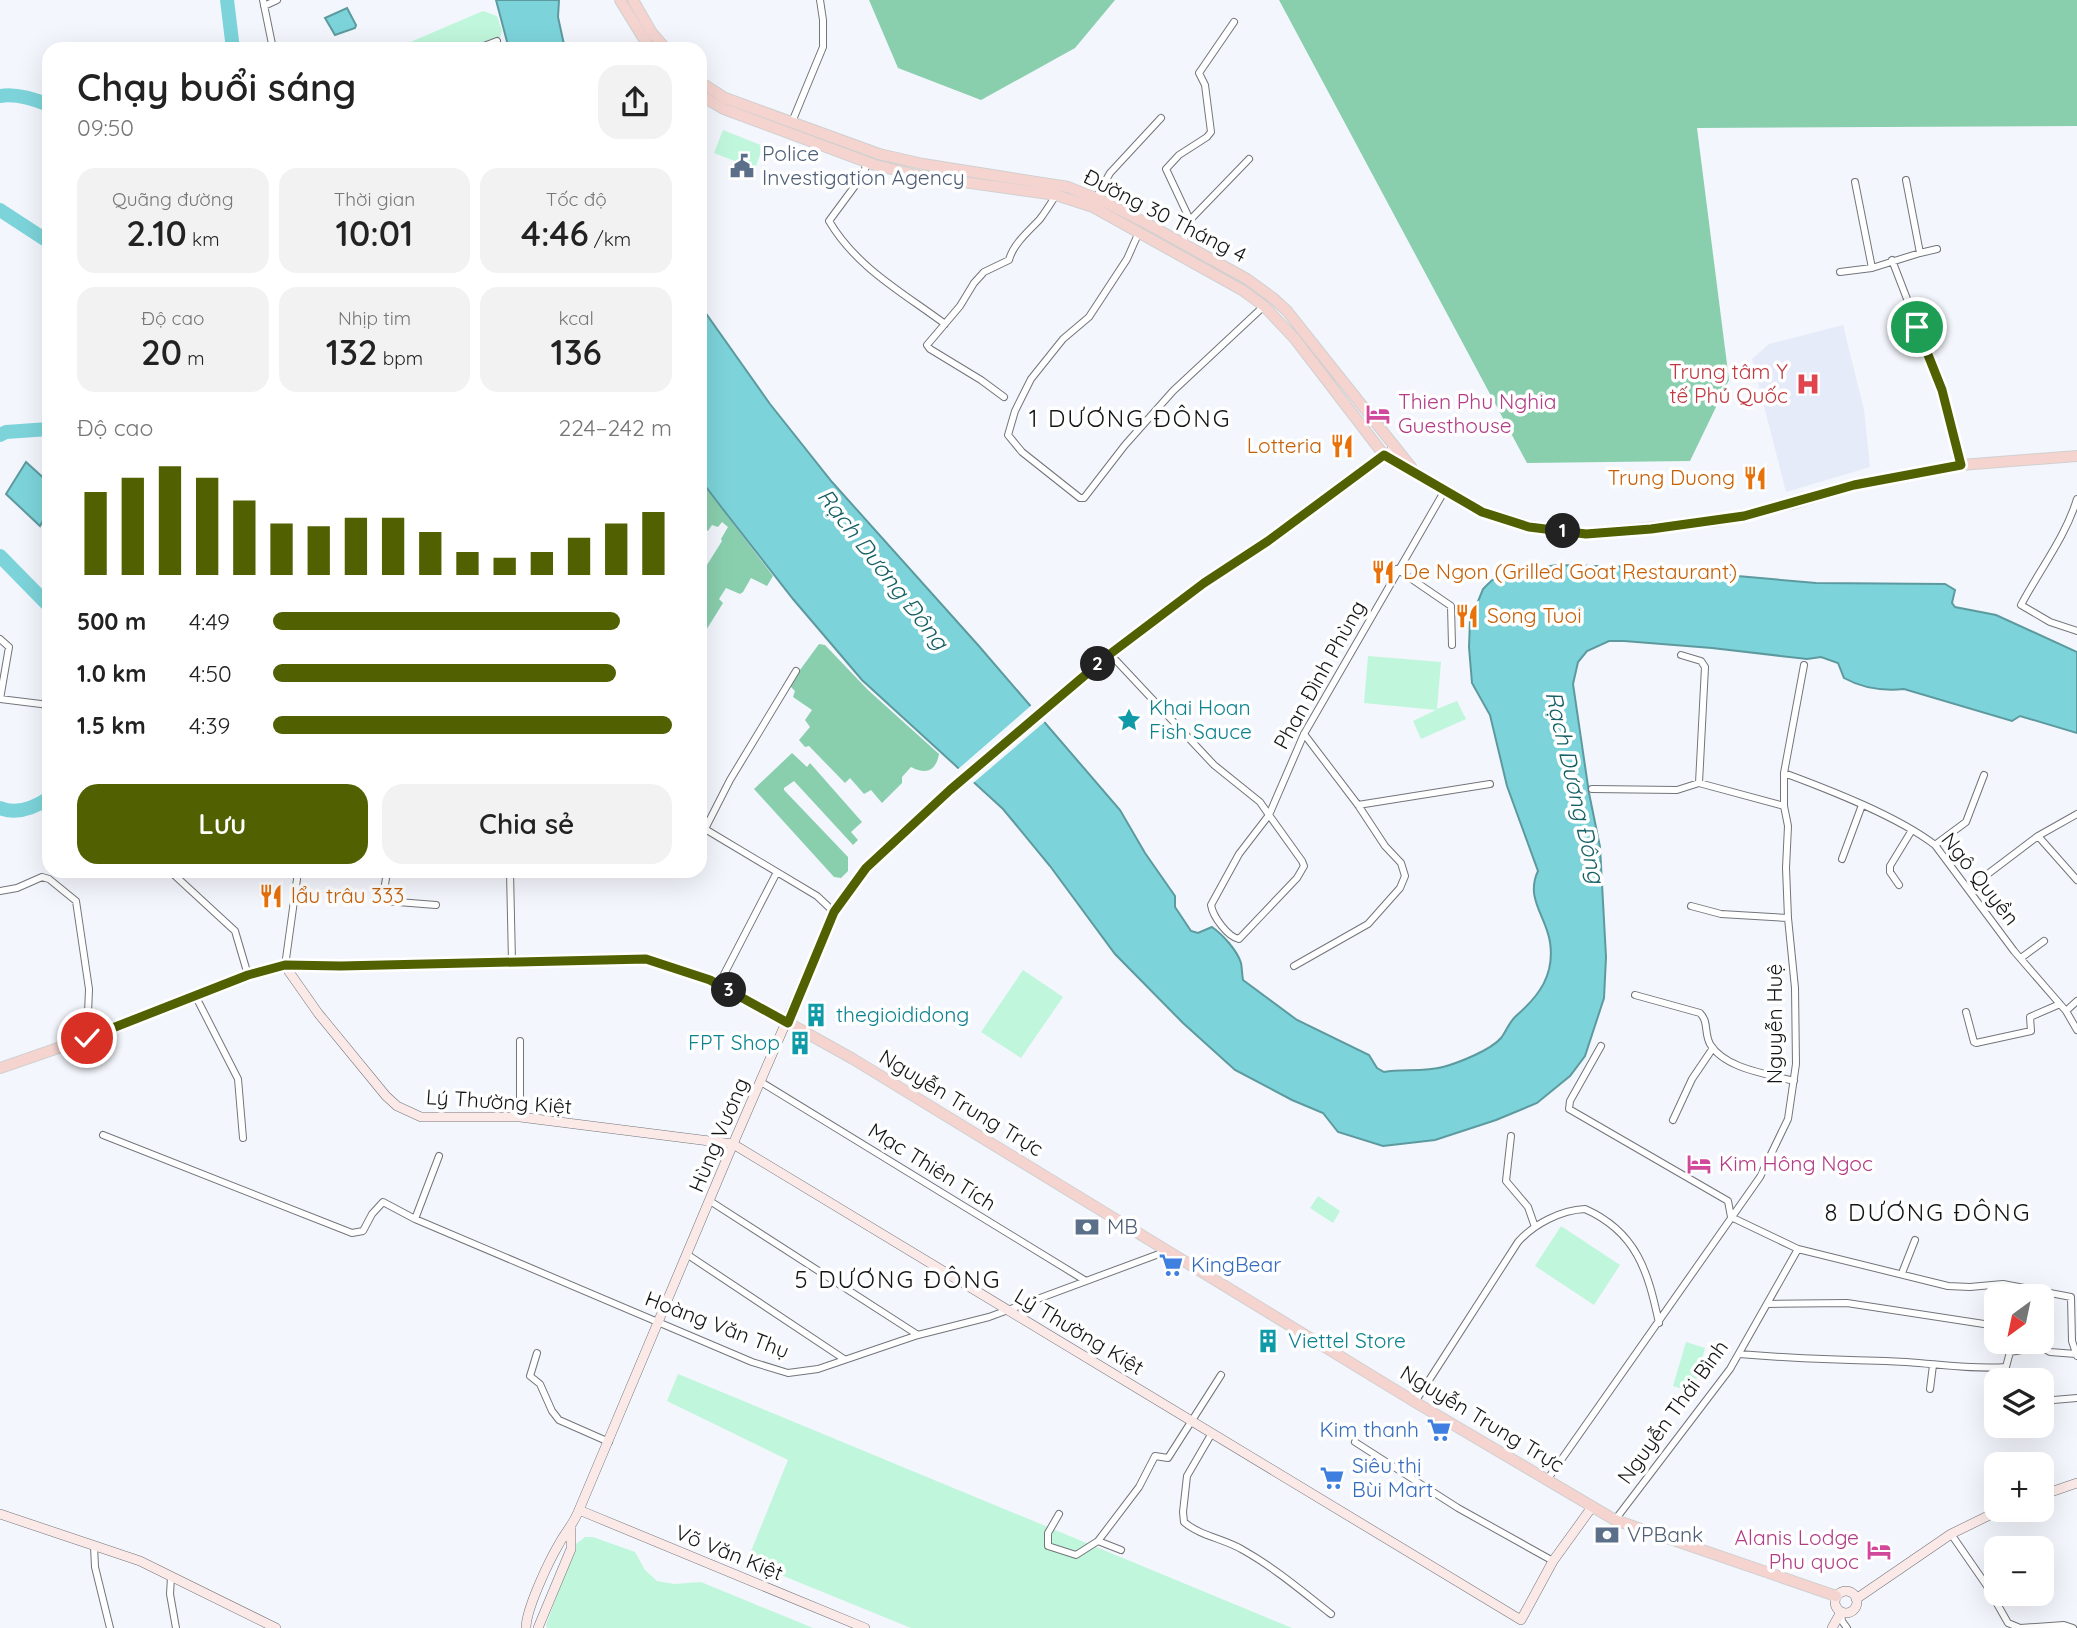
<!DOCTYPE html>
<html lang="vi">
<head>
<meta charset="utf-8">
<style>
	body { margin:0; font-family:Quicksand,sans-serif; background:#f2f2f2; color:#222; height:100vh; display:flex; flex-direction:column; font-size:26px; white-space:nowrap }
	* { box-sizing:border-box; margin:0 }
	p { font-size:23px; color:#767676 }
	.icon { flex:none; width:38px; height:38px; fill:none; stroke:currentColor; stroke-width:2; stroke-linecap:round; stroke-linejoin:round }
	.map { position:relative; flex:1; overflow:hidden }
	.sheet { position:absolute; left:42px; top:42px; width:665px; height:836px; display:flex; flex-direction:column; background:#fff; border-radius:21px; box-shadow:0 7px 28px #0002 }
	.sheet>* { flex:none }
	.needle { width:46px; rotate:213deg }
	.fabs { position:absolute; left:1984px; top:1284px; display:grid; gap:14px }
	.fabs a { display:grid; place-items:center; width:70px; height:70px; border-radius:14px; background:#fff; box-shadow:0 7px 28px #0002; font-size:35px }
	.pin { position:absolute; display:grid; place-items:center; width:60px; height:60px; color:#fff; margin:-30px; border:4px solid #fff; border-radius:50%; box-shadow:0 2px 7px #0007 }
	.km { position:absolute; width:35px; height:35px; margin:-18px; border-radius:50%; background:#222; color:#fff; font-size:19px; line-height:35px; text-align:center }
	.round { display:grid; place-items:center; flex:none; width:74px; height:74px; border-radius:21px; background:#f2f2f2 }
	.head { display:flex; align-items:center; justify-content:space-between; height:119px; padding:0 35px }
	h1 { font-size:38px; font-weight:600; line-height:52px }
	.figures { display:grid; grid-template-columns:repeat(3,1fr); gap:10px; height:119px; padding:7px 35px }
	.figures div { display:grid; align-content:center; border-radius:18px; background:#f2f2f2; text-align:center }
	.figures b { font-size:35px; font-weight:600 }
	.figures small { font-size:19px; font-weight:400 }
	.figures p { font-size:19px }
	.chart { height:196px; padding:14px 35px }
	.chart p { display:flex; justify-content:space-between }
	.chart svg { width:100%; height:126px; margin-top:7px; stroke:#516001; stroke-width:6 }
	.cta { display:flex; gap:14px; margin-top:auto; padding:14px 35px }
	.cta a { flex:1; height:80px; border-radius:21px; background:#516001; color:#fff; font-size:28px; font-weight:600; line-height:80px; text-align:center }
	.cta a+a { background:#f2f2f2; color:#222 }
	ul { padding:0 35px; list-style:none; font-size:23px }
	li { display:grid; grid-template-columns:112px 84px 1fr; align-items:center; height:52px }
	li i { height:18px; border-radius:9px; background:#516001 }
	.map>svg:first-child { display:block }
	.built { fill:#e5ebf8 }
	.green { fill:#c0f6db }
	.forest { fill:#89cfae }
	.water { fill:#7cd4da; stroke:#5c9a9f; stroke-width:2 }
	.pier { fill:#f3f6fc }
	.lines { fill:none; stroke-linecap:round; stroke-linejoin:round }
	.river { stroke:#7cd4da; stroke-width:14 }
	.street-casing { stroke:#72757a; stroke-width:8 }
	.secondary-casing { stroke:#72757a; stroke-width:10 }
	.primary-casing { stroke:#d0d0d0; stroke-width:12 }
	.street { stroke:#fff; stroke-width:6 }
	.secondary { stroke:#fae9e7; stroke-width:9 }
	.primary { stroke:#f5d4cf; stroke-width:10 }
	.route-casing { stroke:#fff; stroke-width:14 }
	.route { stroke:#516001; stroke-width:9 }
	.labels { text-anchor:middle; stroke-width:7; stroke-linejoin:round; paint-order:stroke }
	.service-label { font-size:21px; fill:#4e5e75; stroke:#fff; text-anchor:start }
	.street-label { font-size:21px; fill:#131416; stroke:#fff }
	.health-label { font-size:21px; fill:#be3a42; stroke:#fff; text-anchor:end }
	.hotel-label { font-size:21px; fill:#b23c85; stroke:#fff; text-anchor:start }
	.food-label { font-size:21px; fill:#c56008; stroke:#fff; text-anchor:start }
	.culture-label { font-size:21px; fill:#0d838f; stroke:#fff; text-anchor:start }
	.shop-label { font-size:21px; fill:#366cbe; stroke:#fff; text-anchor:start }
	.water-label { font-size:23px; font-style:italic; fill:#156065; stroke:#fff }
	.quarter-label { font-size:24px; letter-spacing:2px; fill:#131416; stroke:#fff }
</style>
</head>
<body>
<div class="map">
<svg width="2077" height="1628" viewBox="0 0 2077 1628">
	<rect width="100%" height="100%" fill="#f3f6fc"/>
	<path class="built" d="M1843,325l21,85 6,57 -84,25 -34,-133 17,-15z"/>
	<path class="green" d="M483,11l14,5 5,15 -2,6 -31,12h-75z
		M723,130l40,16 -8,23 -41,-16z
		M1368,656l73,6 -4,47 20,-8 9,18 -45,20 -8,-18 23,-11 -72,-7z
		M1023,970l40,27 -42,61 -40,-26z
		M1318,1196l22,15 -7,12 -23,-15z
		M1561,1226l59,39 -26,40 -59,-39z
		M1686,1342l19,6 -12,44 -20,-6z
		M678,1374l614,254h-381l-164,-67 41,-101 -121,-59z
		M585,1537h8l42,15 10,18 12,11 17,3 27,-2 112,46h-266l-1,-3 30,-81z"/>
	<path class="forest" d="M869,0h246l-40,48 -94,52 -83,-32z
		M1279,0h798v126l-380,2 32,252 -39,81 -163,2z
		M700,480l73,96 -6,10 -16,-8 -8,14 -3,2 -14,-6 -7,11 4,4 -18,29 -5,2v-58l22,-35 -1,-2 7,-12 -6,-5 -4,5 -6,-2 -4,6 -8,-4z
		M819,644l6,1 43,45 71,64c-3,17 -13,21 -28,13l-9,10v6l-20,20 -11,-13 -7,4 -14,-16 -5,5 -36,-37 -4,1 -6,-7 11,-13 -5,-7 7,-10 -19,-13 2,-6 -6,-6z
		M792,753l15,14 3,-4 52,59 -11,10 7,8 -5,5 -59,-64 -10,7v2l64,67v14l-7,7 -7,-1 -80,-88z"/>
	<path class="water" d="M496,0h63l-1,17 7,32h-56z
		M347,8l9,17 -1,3 -20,7 -10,-17z
		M700,305l70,99 62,78 146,163 142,165 25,43 30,43v11l16,24 7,2 14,-6c10,7 25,23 29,36 1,5 1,11 2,17l54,40 72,35 8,13 7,4c19,-3 40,0 59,-5 15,-4 48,-17 58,-29 5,-6 8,-16 15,-22 23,-20 39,-41 34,-74 -4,-26 -25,-44 -12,-71l-31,-85 -17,-71 -18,-32 -3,-36 1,-26 13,-32 8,-8 8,-5 57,-11 79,2 181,16 129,1 10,6 -3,13 3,4 41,8 81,37v81l-57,-17 -8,5 -108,-32c-20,2 -42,-1 -60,-11l-6,-15 -17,-6 -14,2 -95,-11 -88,-7h-15l-22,10 -9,11 -5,22 16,109 11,54 6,110 -2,41 -19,58 -15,20 -33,27 -41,17 -61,20 -52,6 -45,-14 -15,-19 -31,-13 -57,-30 -52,-47 -68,-69 -65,-88 -47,-57 -141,-129 -69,-81 -71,-91 -22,-29z
		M26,462l23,21v26l-9,17 -34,-32z"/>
	<path class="pier" d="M1034,703l14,16 -76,65 -15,-14z"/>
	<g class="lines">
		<path class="river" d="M227,0l6,49
			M0,96c16,-3 34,3 49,9
			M0,210l49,32
			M0,435l6,-3 43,-3
			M0,556l49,50
			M0,808c17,7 34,0 49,-10"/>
		<g class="street-casing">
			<path id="street" d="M263,0l10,49
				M264,6l13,-6
				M476,49l21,-8
				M792,122l31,-75v-27l-3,-20
				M867,163l-4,12 -34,46c28,47 73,71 116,103
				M1855,182l17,86
				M1096,198l14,-25 51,-55
				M1190,220l59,-61
				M1139,232l-12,27 -38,58 -26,22 -32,40 -16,32 -7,24 14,17 58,46h4l41,-53 48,-54 91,-85
				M1183,243l7,-23 -24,-51 13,-14 28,-18 4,-5 -6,-47 -6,-12 35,-51
				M1920,253l17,-4
				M1892,260l50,130 19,75
				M1840,272l32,-4 48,-15 -14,-73
				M1004,397l-23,-17 -51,-31 -3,-4 33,-39 14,-23 10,-11 25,-12c4,-16 20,-29 31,-41 6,-8 11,-16 16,-24
				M2077,499c-12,39 -37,70 -56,106l29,17 27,9
				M1397,569l54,37 1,39
				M0,639l9,8 -9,52 49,6
				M1110,654l104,111 46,37 9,13 33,46 2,5 -7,12 -58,61c-11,-2 -26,-22 -28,-34l28,-51 30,-39 35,-81 141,-244
				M1681,655l20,6 4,6 -6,116 85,23
				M796,671l-66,109 -25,49 112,67 17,16
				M1784,773c46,17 113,43 151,72l79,106 52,60 11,19
				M1592,789l85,1 22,-7
				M1358,805l132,-21
				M700,827l5,2 -5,10
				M2038,836l39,44
				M1935,845l31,-23 18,-47
				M1842,859l20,-54
				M171,872l64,59 13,44
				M387,872l-4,25 2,4 51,4
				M510,872l2,90
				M1899,885l-9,-13v-6l22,-36
				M1968,889l70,-53 39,-22
				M0,891l17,-3 25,-11 7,2 27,22 13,88 -2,49
				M1691,906l30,8 67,4
				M2021,958l23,-17
				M285,966l13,-94
				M1294,966l74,-42 32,-36 5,-12 -4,-13 -16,-17 -27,-41 -54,-71
				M719,984l58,-112
				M195,995l43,84 5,59
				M1635,995l65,18c9,9 4,20 10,31 15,25 58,30 84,37
				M2066,1011l11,-10
				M1966,1012l8,30 2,1 55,-12 -1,-14 30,-13
				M1601,1046l-31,55 -1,8 159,92 3,16 67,32 150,37 22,1 33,-3 68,13 1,44 5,15
				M761,1082l325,199
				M520,1117v-76
				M1673,1120l19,-41 21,-31
				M103,1135l249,98 11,-2 9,-17 11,-12 32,17 337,143 36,11 30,-4 100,-34 71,-18 178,-66
				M1511,1136l-5,45 22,26 7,20
				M710,1201l208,134
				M415,1219l24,-63
				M688,1255l156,104
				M1902,1273l13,-33
				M1767,1304l80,-1 150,23
				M2033,1342l17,10 26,2
				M537,1353l-7,23 10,8 12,27 7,9 50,22
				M1739,1354c49,4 98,6 147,7 41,1 80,9 120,6l4,-15 30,-5
				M1930,1389l3,-24
				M2042,1401l35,-3
				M1415,1402l103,-160c16,-18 43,-32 67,-33 52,23 63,63 74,114
				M1212,1433l-25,43 -4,36 1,10c16,14 41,17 59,28 32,18 60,42 88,64
				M1355,1442l103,66 95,53
				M1547,1480l213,-303 28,-58 8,-55 -1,-76 -7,-70 -2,-50 2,-42 -4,-20v-33l20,-108
				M1059,1514l-11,19v13l28,9 22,-14 23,9
				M1615,1520l115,-151 68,-120
				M1951,1534l36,52 21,37 12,5 44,-3 9,3
				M1098,1541l41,-54 16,-31 13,2 53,-83
				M94,1546l1,21 15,61
				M171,1577l-1,17 6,34
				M1841,1614l1,7 5,7"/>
		</g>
		<g class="secondary-casing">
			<path id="secondary" d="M285,966l33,47 68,83 11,10 24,11h99l213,27 788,476 32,-59 39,-54
				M2042,1495l35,-12
				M579,1510l286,118
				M0,1514l140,47 136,67
				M1835 1602a11 11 0 1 1 22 0a11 11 0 1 1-22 0Z
				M1856,1599l95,-65 49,-24
				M526,1628c0,-19 23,-67 33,-84 7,-13 14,-19 20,-34l154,-366 101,-232 32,-44 84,-78 160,-136 94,-71 64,-42 127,-93
				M538,1628l33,-79v-20
				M1832,1628l9,-16"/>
		</g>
		<g class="primary-casing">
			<path id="primary" d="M620,0l30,49
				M633,0l19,33 14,16
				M700,82l25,16 154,56 44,10 145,23 37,15 39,20 103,57 26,19 14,13 124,156
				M700,95l24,14 151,56 46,11 135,19 37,12 149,83 22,16 31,33 89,116 98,57 47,14 57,8 132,-13 74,-17 62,-19 107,-20 116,-9
				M0,1068l87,-30 161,-63 37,-9h56l305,-7 46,14 27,11 134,75 562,343 200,118 221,76"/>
		</g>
		<use href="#street" class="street"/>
		<use href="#secondary" class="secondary"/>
		<use href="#primary" class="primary"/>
	</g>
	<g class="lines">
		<g class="route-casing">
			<path id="route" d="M87,1038l161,-63 37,-10 56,1 305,-7 64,21 78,43 46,-111 32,-44 84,-78 160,-136 94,-71 64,-42 116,-86 98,57 47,15 57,7 65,-5 93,-13 110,-31 107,-20 -19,-75 -25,-63"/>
		</g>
		<use href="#route" class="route"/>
	</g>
	<defs>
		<g id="civic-bare" transform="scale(1.89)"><path d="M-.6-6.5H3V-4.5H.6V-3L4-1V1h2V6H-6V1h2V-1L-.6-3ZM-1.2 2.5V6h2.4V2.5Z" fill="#5c6f8a" stroke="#fff" stroke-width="2.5" paint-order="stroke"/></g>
		<g id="hospital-bare" transform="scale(1.89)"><path d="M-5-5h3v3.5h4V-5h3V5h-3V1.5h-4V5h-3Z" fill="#e0444e" stroke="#fff" stroke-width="2.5" paint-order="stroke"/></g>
		<g id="hotel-bare" transform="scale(1.89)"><path d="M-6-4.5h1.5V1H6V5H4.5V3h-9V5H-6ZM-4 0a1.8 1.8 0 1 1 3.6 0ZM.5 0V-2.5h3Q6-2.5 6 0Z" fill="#d1479c" stroke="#fff" stroke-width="2.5" paint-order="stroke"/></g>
		<g id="restaurant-bare" transform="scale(1.89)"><path d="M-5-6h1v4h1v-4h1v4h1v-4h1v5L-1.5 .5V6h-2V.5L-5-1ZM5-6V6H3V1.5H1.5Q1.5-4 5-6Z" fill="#e8710a" stroke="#fff" stroke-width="2.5" paint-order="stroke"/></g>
		<g id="sight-bare" transform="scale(1.89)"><path d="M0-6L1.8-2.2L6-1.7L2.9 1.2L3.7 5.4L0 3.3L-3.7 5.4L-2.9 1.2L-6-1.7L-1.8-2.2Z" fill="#0f9aa8" stroke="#fff" stroke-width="2.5" paint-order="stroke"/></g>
		<g id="building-bare" transform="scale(1.89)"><path d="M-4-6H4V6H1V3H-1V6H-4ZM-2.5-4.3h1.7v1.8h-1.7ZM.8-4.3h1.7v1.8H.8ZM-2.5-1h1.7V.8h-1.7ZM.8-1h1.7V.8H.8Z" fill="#0f9aa8" stroke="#fff" stroke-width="2.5" paint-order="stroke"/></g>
		<g id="bank-bare" transform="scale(1.89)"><path d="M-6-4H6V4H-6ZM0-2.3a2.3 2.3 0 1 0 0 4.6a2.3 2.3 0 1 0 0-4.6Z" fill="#5c6f8a" stroke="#fff" stroke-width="2.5" paint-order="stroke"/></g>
		<g id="supermarket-bare" transform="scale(1.89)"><path d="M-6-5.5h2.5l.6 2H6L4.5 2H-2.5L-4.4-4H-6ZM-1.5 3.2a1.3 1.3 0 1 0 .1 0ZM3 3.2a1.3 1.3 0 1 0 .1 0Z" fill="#3f7fe0" stroke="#fff" stroke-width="2.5" paint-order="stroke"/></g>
	</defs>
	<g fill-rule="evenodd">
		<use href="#civic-bare" x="742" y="166"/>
		<use href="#hospital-bare" x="1808" y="384"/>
		<use href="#hotel-bare" x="1378" y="414"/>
		<use href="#restaurant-bare" x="1342" y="446"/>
		<use href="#restaurant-bare" x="1755" y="478"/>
		<use href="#restaurant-bare" x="1383" y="572"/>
		<use href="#restaurant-bare" x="1467" y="616"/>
		<use href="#sight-bare" x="1129" y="720"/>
		<use href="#restaurant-bare" x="271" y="896"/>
		<use href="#building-bare" x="816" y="1015"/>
		<use href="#building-bare" x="800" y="1043"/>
		<use href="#hotel-bare" x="1699" y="1164"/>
		<use href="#bank-bare" x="1087" y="1227"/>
		<use href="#supermarket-bare" x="1171" y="1265"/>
		<use href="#building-bare" x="1268" y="1341"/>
		<use href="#supermarket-bare" x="1439" y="1430"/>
		<use href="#supermarket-bare" x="1332" y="1478"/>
		<use href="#bank-bare" x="1607" y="1535"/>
		<use href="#hotel-bare" x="1879" y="1550"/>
	</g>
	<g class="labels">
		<g class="service-label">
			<text x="762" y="161">Police<tspan x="762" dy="24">Investigation Agency</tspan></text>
			<text x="1107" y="1234">MB</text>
			<text x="1627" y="1542">VPBank</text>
		</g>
		<g class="street-label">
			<text transform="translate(1165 216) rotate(27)" y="7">Đường 30 Tháng 4</text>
			<text transform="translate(1320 675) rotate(-61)" y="7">Phan Đình Phùng</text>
			<text transform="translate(1980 879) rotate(52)" y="7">Ngô Quyền</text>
			<text transform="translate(1775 1024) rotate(-90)" y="7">Nguyễn Huệ</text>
			<text transform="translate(499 1102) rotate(4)" y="7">Lý Thường Kiệt</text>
			<text transform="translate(961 1103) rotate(31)" y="7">Nguyễn Trung Trực</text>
			<text transform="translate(719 1135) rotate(-67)" y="7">Hùng Vương</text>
			<text transform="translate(932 1167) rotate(32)" y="7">Mạc Thiên Tích</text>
			<text transform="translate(717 1325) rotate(21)" y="7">Hoàng Văn Thụ</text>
			<text transform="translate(1079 1332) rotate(31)" y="7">Lý Thường Kiệt</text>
			<text transform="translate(1673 1412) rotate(-54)" y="7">Nguyễn Thái Bình</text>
			<text transform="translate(1482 1419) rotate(31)" y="7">Nguyễn Trung Trực</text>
			<text transform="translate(729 1553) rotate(22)" y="7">Võ Văn Kiệt</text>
		</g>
		<g class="health-label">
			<text x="1788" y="379">Trung tâm Y<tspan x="1788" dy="24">tế Phú Quốc</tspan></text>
		</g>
		<g class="hotel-label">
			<text x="1398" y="409">Thien Phu Nghia<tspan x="1398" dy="24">Guesthouse</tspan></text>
			<text x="1719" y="1171">Kim Hông Ngoc</text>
			<text x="1859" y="1545" text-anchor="end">Alanis Lodge<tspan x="1859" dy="24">Phu quoc</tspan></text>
		</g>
		<g class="food-label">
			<text x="1322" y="453" text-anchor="end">Lotteria</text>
			<text x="1735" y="485" text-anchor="end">Trung Duong</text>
			<text x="1403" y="579">De Ngon (Grilled Goat Restaurant)</text>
			<text x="1487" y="623">Song Tuoi</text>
			<text x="291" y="903">lẩu trâu 333</text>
		</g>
		<g class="culture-label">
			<text x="1149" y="715">Khai Hoan<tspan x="1149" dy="24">Fish Sauce</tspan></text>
			<text x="836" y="1022">thegioididong</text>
			<text x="780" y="1050" text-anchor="end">FPT Shop</text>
			<text x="1288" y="1348">Viettel Store</text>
		</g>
		<g class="shop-label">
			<text x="1191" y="1272">KingBear</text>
			<text x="1419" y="1437" text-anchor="end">Kim thanh</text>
			<text x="1352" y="1473">Siêu thị<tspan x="1352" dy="24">Bùi Mart</tspan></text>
		</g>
		<g class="water-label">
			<text transform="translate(883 569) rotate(52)" y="8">Rạch Dương Đông</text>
			<text transform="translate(1575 787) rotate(77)" y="8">Rạch Dương Đông</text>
		</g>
		<g class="quarter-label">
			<text x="1130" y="427">1 DƯƠNG ĐÔNG</text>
			<text x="1928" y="1221">8 DƯƠNG ĐÔNG</text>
			<text x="898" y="1288">5 DƯƠNG ĐÔNG</text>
		</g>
	</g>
</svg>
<div class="fabs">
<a><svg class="needle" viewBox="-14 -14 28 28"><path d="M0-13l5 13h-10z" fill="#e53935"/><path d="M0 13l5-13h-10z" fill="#767676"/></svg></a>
<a><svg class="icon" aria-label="layers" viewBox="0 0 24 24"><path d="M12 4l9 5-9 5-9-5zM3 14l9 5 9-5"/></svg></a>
<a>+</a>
<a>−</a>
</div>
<div class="pin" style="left:1917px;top:327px;background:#1e9e55"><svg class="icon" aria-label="arrive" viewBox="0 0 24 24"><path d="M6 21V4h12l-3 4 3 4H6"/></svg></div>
<div class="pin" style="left:87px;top:1038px;background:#d93025"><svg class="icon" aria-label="check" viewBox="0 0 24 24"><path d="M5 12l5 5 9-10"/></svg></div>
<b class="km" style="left:1563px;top:531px">1</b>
<b class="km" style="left:1098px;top:664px">2</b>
<b class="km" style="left:729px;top:990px">3</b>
<section class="sheet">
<div class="head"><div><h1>Chạy buổi sáng</h1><p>09:50</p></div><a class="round"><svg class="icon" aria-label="share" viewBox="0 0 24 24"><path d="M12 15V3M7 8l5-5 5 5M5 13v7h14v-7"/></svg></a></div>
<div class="figures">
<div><p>Quãng đường</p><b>2.10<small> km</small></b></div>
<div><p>Thời gian</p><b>10:01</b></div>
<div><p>Tốc độ</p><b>4:46<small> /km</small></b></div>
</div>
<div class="figures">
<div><p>Độ cao</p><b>20<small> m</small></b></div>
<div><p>Nhịp tim</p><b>132<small> bpm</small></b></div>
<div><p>kcal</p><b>136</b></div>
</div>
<div class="chart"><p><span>Độ cao</span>224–242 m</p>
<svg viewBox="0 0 160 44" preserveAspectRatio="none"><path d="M5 44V15M15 44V10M25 44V6M35 44V10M45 44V18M55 44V26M65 44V27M75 44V24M85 44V24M95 44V29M105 44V36M115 44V38M125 44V36M135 44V31M145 44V26M155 44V22"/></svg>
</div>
<ul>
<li><b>500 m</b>4:49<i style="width:87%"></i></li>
<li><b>1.0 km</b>4:50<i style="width:86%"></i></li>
<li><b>1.5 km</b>4:39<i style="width:100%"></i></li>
</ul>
<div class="cta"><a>Lưu</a><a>Chia sẻ</a></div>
</section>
</div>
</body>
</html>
